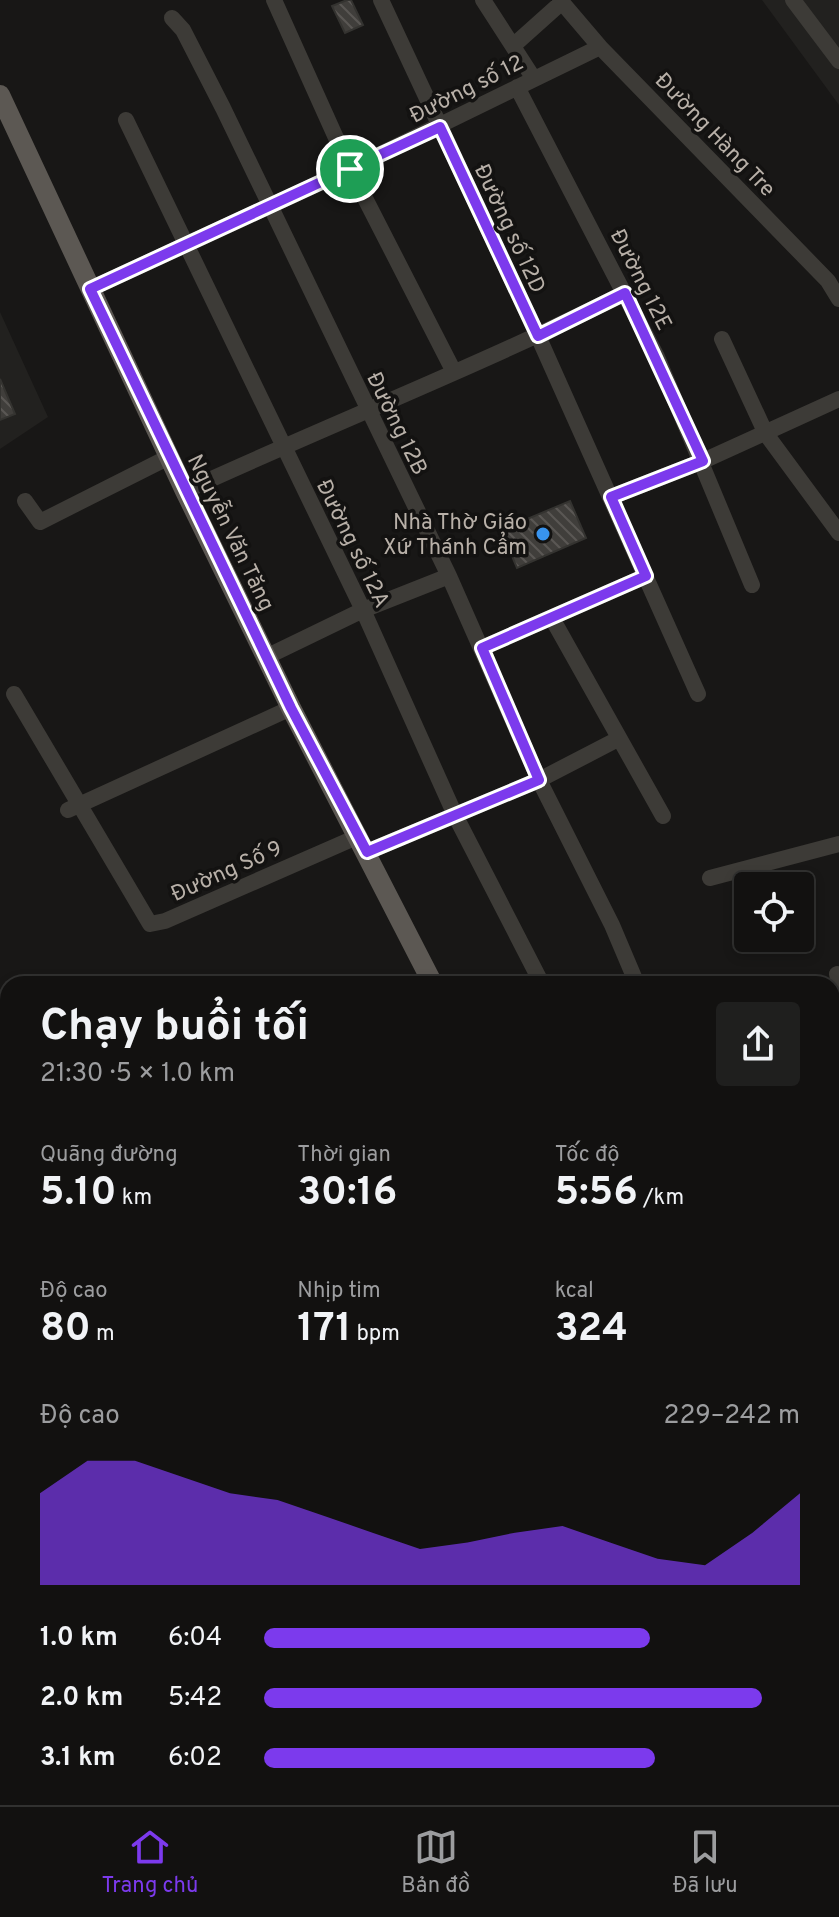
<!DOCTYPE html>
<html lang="vi">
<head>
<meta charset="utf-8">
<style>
	body { margin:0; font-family:Overpass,sans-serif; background:#1f1f1e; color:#f1f3f6; height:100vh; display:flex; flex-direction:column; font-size:30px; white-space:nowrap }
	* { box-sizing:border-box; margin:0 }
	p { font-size:26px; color:#9c9d9f }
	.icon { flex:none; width:44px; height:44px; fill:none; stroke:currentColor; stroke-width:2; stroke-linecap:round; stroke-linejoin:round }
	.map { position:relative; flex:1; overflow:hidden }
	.sheet { position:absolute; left:0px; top:976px; width:840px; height:830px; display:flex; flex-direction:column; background:#121110; border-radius:24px 24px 0 0; box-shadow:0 4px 12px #0003,0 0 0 2px #313130 }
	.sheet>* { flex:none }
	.controls { position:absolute; left:734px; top:872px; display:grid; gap:16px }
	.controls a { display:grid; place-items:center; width:80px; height:80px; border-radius:8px; background:#121110; box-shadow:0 4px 12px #0003,0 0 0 2px #313130; font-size:40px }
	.pin { position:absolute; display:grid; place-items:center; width:68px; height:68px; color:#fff; margin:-34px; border:4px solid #fff; border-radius:50%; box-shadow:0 2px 8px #0007 }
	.round { display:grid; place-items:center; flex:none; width:84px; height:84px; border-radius:8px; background:#1f1f1e }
	.overview { display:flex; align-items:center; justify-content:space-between; height:136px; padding:0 40px }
	h1 { font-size:44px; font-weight:700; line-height:60px }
	.stats { display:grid; grid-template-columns:repeat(3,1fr); gap:12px; height:136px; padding:8px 40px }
	.stats div { display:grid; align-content:center }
	.stats b { font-size:40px; font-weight:700 }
	.stats small { font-size:22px; font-weight:400 }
	.stats p { font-size:22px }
	.chart { height:224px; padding:16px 40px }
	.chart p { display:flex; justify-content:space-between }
	.chart svg { width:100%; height:144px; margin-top:8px; fill:#7c3aed; opacity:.7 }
	ul { padding:0 40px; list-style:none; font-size:26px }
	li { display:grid; grid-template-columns:128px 96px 1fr; align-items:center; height:60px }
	li i { height:20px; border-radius:10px; background:#7c3aed }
	.menu { display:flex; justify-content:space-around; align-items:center; height:112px; border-top:2px solid #313130; background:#121110; font-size:22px; color:#9c9d9f }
	.menu a { display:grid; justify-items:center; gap:4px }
	.menu .current { color:#7c3aed }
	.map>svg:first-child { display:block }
	.built { fill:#22211f }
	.building { fill:url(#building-back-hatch); stroke:#343330; stroke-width:2 }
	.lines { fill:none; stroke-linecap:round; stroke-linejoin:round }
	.minor { stroke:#3d3b37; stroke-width:16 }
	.major { stroke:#5c5853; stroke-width:20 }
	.route-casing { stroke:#fff; stroke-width:16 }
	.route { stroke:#7c3aed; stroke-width:10 }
	.poi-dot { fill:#3893ee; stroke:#131211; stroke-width:3 }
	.labels { text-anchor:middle; stroke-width:7; stroke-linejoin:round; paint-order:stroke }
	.street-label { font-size:22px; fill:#b8b0a8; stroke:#131211 }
	.poi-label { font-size:22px; fill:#b8b0a8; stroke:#131211; text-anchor:end }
</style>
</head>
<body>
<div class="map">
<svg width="839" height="1805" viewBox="0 0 839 1805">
	<defs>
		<pattern id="building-back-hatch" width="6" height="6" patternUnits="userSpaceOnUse" patternTransform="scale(2)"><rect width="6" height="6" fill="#403e3b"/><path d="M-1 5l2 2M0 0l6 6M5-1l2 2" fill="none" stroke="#5a5754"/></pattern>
	</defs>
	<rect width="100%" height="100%" fill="#181716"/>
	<path class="built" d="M762,0h77v105z
		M0,312l48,105 -48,32z
		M8,1644v154h194l3,7h-205v-159z"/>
	<path class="building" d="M347,0h4l12,25 -18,8 -13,-27z
		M0,379l15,35 -15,6z
		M570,501l16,37 -69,30 -16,-38z"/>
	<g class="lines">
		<path class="minor" d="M274,0l76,169 103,201
			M381,0l157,336 160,358
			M483,0l51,79
			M560,0l40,47 228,234 11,18
			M793,0l46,61
			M172,18l11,12 40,78 226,468 90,204 73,145 25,59
			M514,45l48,-43
			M517,87l140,270 95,228
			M126,120l237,490 92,205 87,169
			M90,289l260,-120 250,-122
			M722,339l44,95 73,99
			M185,491c146,-67 296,-126 440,-198
			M611,497l92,-36 136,-62
			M25,501l15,21 129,-65
			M553,620l110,196
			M482,648l164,-72
			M266,657l97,-47 86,-34
			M14,694l136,230 15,-3 194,-85
			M68,810l223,-102
			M367,852l172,-72 79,-41
			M710,878l129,-34
			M837,974l2,10
			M832,1046l7,-1
			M832,1245l7,-2
			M832,1579l7,-3
			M397,1805l23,-7"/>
		<path class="major" d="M0,95l185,396 106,217 142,276
			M832,1731h7
			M832,1760h7
			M779,1805l1,-7"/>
	</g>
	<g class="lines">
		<g class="route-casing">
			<path id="route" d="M440,127l98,209 87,-43 78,168 -92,36 35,79 -164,72 57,132 -172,72 -76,-144 -201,-419z"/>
		</g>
		<use href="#route" class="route"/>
	</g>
	<circle class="poi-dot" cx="543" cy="534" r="8"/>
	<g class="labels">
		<g class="street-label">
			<text transform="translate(466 88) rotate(-27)" y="8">Đường số 12</text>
			<text transform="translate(716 134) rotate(46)" y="8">Đường Hàng Tre</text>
			<text transform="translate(511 228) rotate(65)" y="8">Đường số 12D</text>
			<text transform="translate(642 279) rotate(63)" y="8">Đường 12E</text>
			<text transform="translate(398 423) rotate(64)" y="8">Đường 12B</text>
			<text transform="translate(232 532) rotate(64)" y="8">Nguyễn Văn Tăng</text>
			<text transform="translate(354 543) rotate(64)" y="8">Đường số 12A</text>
			<text transform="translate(226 870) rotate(-24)" y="8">Đường Số 9</text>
		</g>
		<g class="poi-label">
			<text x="527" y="529">Nhà Thờ Giáo<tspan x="527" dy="25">Xứ Thánh Cẩm</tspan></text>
		</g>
	</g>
</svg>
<div class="controls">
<a><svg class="icon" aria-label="locate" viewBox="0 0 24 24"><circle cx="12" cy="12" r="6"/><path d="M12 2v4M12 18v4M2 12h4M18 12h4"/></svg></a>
</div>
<div class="pin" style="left:350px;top:169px;background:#1e9e55"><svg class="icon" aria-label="arrive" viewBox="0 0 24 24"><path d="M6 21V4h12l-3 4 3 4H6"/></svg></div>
<section class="sheet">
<div class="overview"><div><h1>Chạy buổi tối</h1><p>21:30 · 5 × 1.0 km</p></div><a class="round"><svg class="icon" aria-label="share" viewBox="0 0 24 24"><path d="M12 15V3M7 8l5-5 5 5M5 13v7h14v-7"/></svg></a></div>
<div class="stats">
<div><p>Quãng đường</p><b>5.10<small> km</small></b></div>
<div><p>Thời gian</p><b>30:16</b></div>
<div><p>Tốc độ</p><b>5:56<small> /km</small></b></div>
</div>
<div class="stats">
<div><p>Độ cao</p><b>80<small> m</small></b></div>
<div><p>Nhịp tim</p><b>171<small> bpm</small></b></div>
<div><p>kcal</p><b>324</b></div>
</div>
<div class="chart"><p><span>Độ cao</span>229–242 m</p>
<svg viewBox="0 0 160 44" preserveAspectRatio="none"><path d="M0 44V16L10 6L20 6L30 11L40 16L50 18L60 23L70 28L80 33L90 31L100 28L110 26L120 31L130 36L140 38L150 28L160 16V44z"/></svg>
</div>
<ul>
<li><b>1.0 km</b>6:04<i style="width:72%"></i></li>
<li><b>2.0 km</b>5:42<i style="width:93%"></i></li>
<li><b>3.1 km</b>6:02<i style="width:73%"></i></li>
</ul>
</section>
</div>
<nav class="menu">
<a class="current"><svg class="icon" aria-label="home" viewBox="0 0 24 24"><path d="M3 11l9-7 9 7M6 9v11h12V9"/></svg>Trang chủ</a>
<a><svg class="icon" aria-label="map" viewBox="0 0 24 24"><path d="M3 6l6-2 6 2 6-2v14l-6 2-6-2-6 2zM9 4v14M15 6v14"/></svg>Bản đồ</a>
<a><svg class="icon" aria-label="saved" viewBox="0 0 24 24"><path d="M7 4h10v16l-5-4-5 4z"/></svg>Đã lưu</a>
</nav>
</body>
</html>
